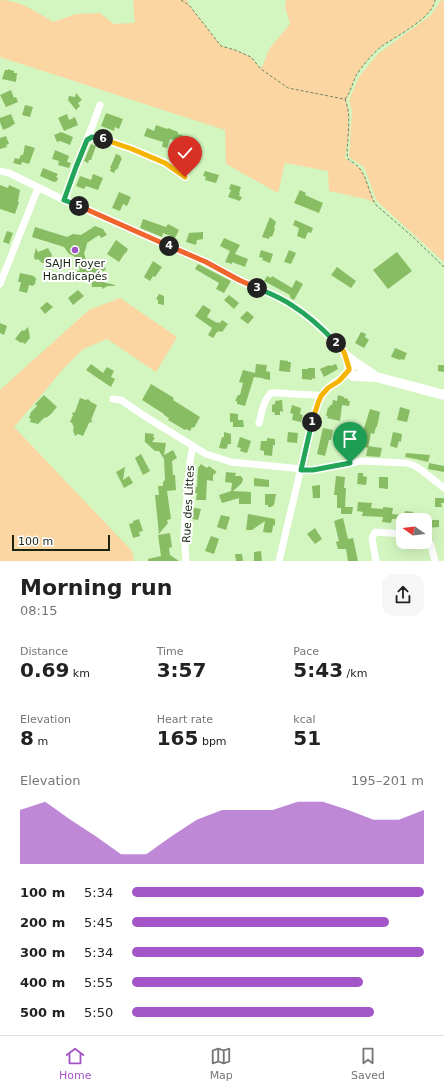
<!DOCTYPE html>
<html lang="en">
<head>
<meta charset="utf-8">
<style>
	body { margin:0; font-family:"DejaVu Sans",sans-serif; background:#f6f6f6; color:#222; height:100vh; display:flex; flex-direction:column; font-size:15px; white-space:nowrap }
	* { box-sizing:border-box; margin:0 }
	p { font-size:13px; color:#767676 }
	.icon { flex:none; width:22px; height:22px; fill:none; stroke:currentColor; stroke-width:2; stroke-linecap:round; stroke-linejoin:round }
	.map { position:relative; height:561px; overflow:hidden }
	.details { display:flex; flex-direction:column; background:#fff; flex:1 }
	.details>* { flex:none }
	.needle { width:26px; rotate:284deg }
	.tools { position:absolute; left:396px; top:513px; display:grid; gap:8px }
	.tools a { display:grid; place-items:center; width:36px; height:36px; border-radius:8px; background:#fff; box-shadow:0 4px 16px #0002; font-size:20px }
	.scale { position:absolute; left:12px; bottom:10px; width:98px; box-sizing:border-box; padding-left:4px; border:2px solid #192511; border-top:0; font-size:11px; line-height:14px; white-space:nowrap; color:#192511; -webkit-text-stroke:3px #fff; paint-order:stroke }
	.pin { position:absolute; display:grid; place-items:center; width:34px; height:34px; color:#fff; margin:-41px -17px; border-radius:50% 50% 50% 0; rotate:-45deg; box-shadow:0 0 4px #0007 }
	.pin .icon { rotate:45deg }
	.km { position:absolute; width:20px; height:20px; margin:-10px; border-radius:50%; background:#222; color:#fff; font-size:11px; line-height:20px; text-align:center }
	.round { display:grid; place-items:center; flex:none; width:42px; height:42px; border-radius:12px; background:#f6f6f6 }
	.summary { display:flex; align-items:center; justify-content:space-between; height:68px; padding:0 20px }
	h1 { font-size:22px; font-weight:600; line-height:30px }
	.figures { display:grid; grid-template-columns:repeat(3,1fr); gap:6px; height:68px; padding:4px 20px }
	.figures div { display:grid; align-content:center }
	.figures b { font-size:20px; font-weight:600 }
	.figures small { font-size:11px; font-weight:400 }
	.figures p { font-size:11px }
	.chart { height:112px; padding:8px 20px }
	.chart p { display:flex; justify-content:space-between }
	.chart svg { width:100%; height:72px; margin-top:4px; fill:#a356c7; opacity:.7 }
	ul { padding:0 20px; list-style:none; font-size:13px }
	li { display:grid; grid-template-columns:64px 48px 1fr; align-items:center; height:30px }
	li i { height:10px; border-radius:5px; background:#a356c7 }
	.tab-bar { display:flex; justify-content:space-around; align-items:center; height:56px; border-top:1px solid #e0e0e0; background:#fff; font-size:11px; color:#767676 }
	.tab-bar a { display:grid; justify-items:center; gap:2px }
	.tab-bar .on { color:#a356c7 }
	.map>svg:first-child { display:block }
	.green { fill:#fbd5a2 }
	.building { fill:#88bd64 }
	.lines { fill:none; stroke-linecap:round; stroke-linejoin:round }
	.path { stroke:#6f8561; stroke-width:1; stroke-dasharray:3 2; stroke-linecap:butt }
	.street { stroke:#fff; stroke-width:7 }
	.secondary { stroke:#fff; stroke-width:10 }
	.split-1-casing { stroke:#fff; stroke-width:8 }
	.split-2-casing { stroke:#fff; stroke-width:8 }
	.split-3-casing { stroke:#fff; stroke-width:8 }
	.split-4-casing { stroke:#fff; stroke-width:8 }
	.split-5-casing { stroke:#fff; stroke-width:8 }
	.split-6-casing { stroke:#fff; stroke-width:8 }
	.split-7-casing { stroke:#fff; stroke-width:8 }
	.split-1 { stroke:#22a559; stroke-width:5 }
	.split-2 { stroke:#f5b400; stroke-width:5 }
	.split-3 { stroke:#22a559; stroke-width:5 }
	.split-4 { stroke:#f0652b; stroke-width:5 }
	.split-5 { stroke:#f0652b; stroke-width:5 }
	.split-6 { stroke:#22a559; stroke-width:5 }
	.split-7 { stroke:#f5b400; stroke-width:5 }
	.poi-dot { fill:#a356c7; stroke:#fff; stroke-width:1.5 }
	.labels { text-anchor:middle; stroke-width:4; stroke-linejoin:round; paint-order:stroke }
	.poi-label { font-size:11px; fill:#192511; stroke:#fff }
	.street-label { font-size:11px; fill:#192511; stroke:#fff }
</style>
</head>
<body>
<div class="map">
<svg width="444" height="561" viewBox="0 0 444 561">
	<rect width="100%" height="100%" fill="#d3f5bf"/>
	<path class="green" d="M0,0c19,0 37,12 53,22l23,-8 24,-1 14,11 21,-1 -2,-23h54l2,5 32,41 14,4 16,7 10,12 9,-21 20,-24 -5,-17 1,-7h149c-1,19 -47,39 -60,51 -6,7 -15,17 -19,25 -4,8 -7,18 -10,26l2,5 1,8 -1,7 2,7 -5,29 17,12 13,33 -9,-4 -37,-8 -1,-20 -43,-8 -7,30 -52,-29 -1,-34 -225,-73z
		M441,0l3,1v261l-67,-61 -13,-34 -15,-10 3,-46 -3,-11 10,-23 19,-23 53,-39z
		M120,298l57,39 -21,35 -49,-33 -24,10 -18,18 -51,60 118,124 2,10h-134v-171l89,-80z"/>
	<path class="building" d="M8,69l6,2v2h3l-1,9 -14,-3 3,-9h3z
		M11,90l3,8 2,-1 2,5 -12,5 -6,-12z
		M76,93l6,7 -4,3 2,3 -4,4 -8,-10 1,-4 6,1z
		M25,105l8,2 -3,10 -8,-2z
		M106,113l17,6 -4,10 -4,-2 -1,4 -13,-5z
		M11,114l4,10 -3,1v1l-9,4 -3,-8v-4z
		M67,114l2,6 6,-3 3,8 -14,6 -6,-13z
		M156,125l11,4 1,-1 10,4v2l5,1 -3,7 -10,-3 -3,9 -5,-1 1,-5 -19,-6 3,-8 7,3z
		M61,132l12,5 -3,8 -10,-4 -3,1 -3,-7z
		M6,136l3,8 -3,1 1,2 -7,2v-11z
		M192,139l8,5 1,6h-7l-1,4 -7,1 -1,-3 -3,-1 3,-10z
		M91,144l5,2 -5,14h-2l-1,3 -4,-2z
		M25,145l10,3 -6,16 -7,-2 -1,3 -8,-2 2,-5 4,1 2,-4h2z
		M55,150l14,6 -2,6 4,1 -2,5 -11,-3 1,-4 -7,-2z
		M116,154l5,2 -1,1 2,1 -5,12 -1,-1 -2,4 -4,-2 1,-3h-1z
		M180,163l8,2 -2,7 -7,-6z
		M43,168l15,6 -2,3 2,1 -1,3 -3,1 -14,-6z
		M205,171l14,4 -3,8 -11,-3 1,-3 -3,-1z
		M93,174l10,4 -5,12 -12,-4 -2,3 -8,-3 4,-10 11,4z
		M231,184l10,3 -2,6h1l-1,3 3,1 -2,4 -12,-4 3,-7 -2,-1z
		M0,185l8,3 1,-3 11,5 -2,11 1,1 -4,12 -15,-5z
		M300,190l6,3 -1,2 18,8 -4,10 -25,-10z
		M119,192l12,5 -4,9 -4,-2 -3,7 -8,-3z
		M270,217l6,5 -2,6 1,1 -3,8 -2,-1 -1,3 -7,-2z
		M143,219l23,8 2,-3 11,6 -4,8 -12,-5 -1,4 -22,-9z
		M295,220l18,8 -2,5 -3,-1 -3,7 -8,-3 2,-7h-1l1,-1 -6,-3z
		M95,226l8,3 4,6 -6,3 -2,-3 -12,8 -1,5 -2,5 4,13 14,-5 4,9 -13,5h-14l-2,-4 3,-1 -6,-14 -5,-2 -5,-7 -32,-10 3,-10 32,10 6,-3 8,1z
		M7,231l6,2 -4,11 -6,-2z
		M203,232v7l-6,1 -1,5 -10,-3 3,-9z
		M224,238l16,7 -5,9 13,5 -3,8 -13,-5v2l-7,-2 5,-11 -10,-5z
		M116,240l12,9 -2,4h-1l-6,9 -12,-8z
		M36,248l2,4 10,-4 4,7 -2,6 -5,2h-3l-4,-4 -3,1 -1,-4z
		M261,250l12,4 -3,9 -8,-3 1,-2 -4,-1z
		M289,250l7,3 -5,11 -7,-2z
		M397,252l15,19 -24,18 -15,-19z
		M153,261l9,6 -7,10 -2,-1 -3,5 -6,-4z
		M198,264l33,17 -7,12 -8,-4 3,-6 -24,-14z
		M337,267l19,14 -5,7 -20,-13z
		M20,273l14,3v1l2,1 -1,7 -1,-1 -1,2 -4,-1 -2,8 -8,-2 2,-9h-3z
		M267,276l4,2 1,-2 20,12 4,-8 7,4 -9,16 -4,-2 1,-1 -2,-1 1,-1 -26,-14z
		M91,279l24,6 -1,1h-6l-6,3v-2h-10z
		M78,290l6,6 -11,9 -5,-7z
		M159,294l5,2v9l-6,-1v-4l-2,-1z
		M229,295l10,8 -5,6 -10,-9z
		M47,302l6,5 -8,7 -5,-6z
		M203,305l8,5 -4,7 10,6v-1l3,1 2,-3 6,4 -6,8 -3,-1 -1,1h-1l-4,6 -5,-3 4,-7 -17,-12z
		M247,311l7,6 -6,7 -8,-6z
		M0,323l7,3 -3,9 -4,-2z
		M28,327l2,11 -5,6 -3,-2 -1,1 -6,-4 7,-9 2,1z
		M361,332l5,2 -1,3 4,3 -5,8 -9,-5z
		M395,348l12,5 -3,7 -3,-1 -1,1 -9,-3z
		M280,360l8,1v1h3l-1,10 -11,-1z
		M91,364l12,9 4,-6 7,4 -3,6 4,2 -4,8 -12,-8 -13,-9z
		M256,364l11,1 -1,6 4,1v8l-6,-1 -2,-1 -8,-1 -9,29 -8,-2v-3h-2l3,-6h2l3,-12 -4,-1 4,-12 12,3z
		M336,364l2,5 -14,8 -4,-8 9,-4 1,1z
		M438,365h6v7l-6,-1z
		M308,368h7v11l-3,-1v2l-10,-1v-10h6z
		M151,384l23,14 -1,2 27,17 -6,11 -2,-1 -2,4 -4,-2 -1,1 -17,-10 1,-2 -5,-3v-1l-22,-14z
		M44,395l13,12 -6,7 -5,4 -1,-1 -7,7 -8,-2 1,-3 -2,-1 2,-6 6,-6 -2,-2z
		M338,395l6,2v1l4,1v2h2l-1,5 -7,-1 -2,16 -13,-3 1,-2h-2l2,-9 1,1 1,-3h2l1,-5 4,1z
		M80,398l6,2 2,-1 3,3 6,3 -6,15 2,1 -4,2 -6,13 -5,-2 -3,2 -2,-6 1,-2 -2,-5 -2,-1 3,-7 -1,-2 3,-1z
		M282,400l1,12 -3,-1v4h-5l-1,-3h-2v-7l3,-1v-3z
		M292,405l9,3 -1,6 3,1 -2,7 -9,-2 1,-6 -3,-1z
		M400,407l10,3 -3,12 -10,-2z
		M370,409l10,3 -3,15h-1l-2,7 -3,-1 -3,15 -14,-4 2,-10 6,1z
		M230,413l8,1v6h5l1,7h-11v-5h-3z
		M323,428l10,2 -2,10h-2l-4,16 -8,-2z
		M224,432l7,2v10h-3l-1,4 -2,1 -6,-1 3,-11h2z
		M288,432l10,1 -1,10 -10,-1z
		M393,432l9,2 -1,8 -2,-1 -2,7 -7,-2z
		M145,433l9,1 -1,3 2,1 -3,4 14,1 -2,12 9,-5 4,8 -5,3 1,14h2l1,15 -9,1 4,28 -4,1 1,3 -9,11 -4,-39h4l-1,-9h5v-4l2,-2 -1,-21 -5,-8h-4l-12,-11 2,1z
		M240,437l11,4 -4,12 -7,-2 1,-3 -4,-1z
		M267,438l8,1v6h-2l-1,11 -8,-1v-4l-4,-1 1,-9h6z
		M368,446l14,2 -2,9 -14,-1z
		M406,453l24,2 -2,7 -12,-3 -11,-2z
		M141,454l9,17 -7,4 -8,-17z
		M429,463l15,3v6l-16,-3z
		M201,464l6,4 2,-2 8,6 -4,3v6l-6,-1 -1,20h-10l1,-7h-2l1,-6h1l1,-19z
		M125,467l-2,13 6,-4 4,7 -9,5 -8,-16z
		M226,472l10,1 -1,3h6l2,3 -1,4 -9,8 18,1v12h-12v-6l-17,5 -3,-8 12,-4 1,-8 -7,-1z
		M358,473h5v3l4,1 -1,8 -9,-1z
		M336,476l9,1 -1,11h2l-1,19h8l-1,7h-11v-6h-4v-13h-3z
		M379,477h9v12l-9,-1z
		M254,478l15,2v7l-15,-1z
		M320,485v13h-7l-1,-12z
		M265,494h11l-2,11 -3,2h-3v-2h-3z
		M435,498h9v5h-3l1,4h-7z
		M358,502l14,1 -1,5 12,1v-2l10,1 -1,6 12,1 1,-4 8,1 -1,6 -1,2 -19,-1 -1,4 -9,-1 1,-5 -21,-1 1,-4 -6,-1z
		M191,507l10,2 -3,11 -6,-1 1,-6 -2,-1z
		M248,514l27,5v6l-2,1 -1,6 -2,1 -7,-1 2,-11 -13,9h-6z
		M221,515l9,2 -4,13 -9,-3z
		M343,518l5,21 5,-1 5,23h-10l-2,-12h-8l-2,-7 3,-1 -5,-20z
		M139,519l4,12 -4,1 1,4 -7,2 -4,-14 4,-1v-2z
		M426,520h13v7l-13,1z
		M315,528l7,11 -7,5 -8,-10z
		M170,533l2,14 -3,1 1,7 9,6h-31v-2l13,-3 -3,-21z
		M211,536l8,3 -5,15 -9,-3z
		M261,551l1,10h-8v-9z
		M235,554h7l1,7h-7z"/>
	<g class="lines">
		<path class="path" d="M181,0l8,5 32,41 14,4 16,7 10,12 27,19 56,11
			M345,99c5,12 4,25 3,38 0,8 -2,14 0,22 4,3 10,6 12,10 8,11 9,26 16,36l37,32 31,30
			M345,99c6,-7 7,-15 11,-23 5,-9 18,-24 26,-30 13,-9 52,-29 53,-46"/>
		<path class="street" d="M87,140l13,-35
			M0,171l9,2 55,27 142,62 33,18 32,14 22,11 23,17 28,30 10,8 3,4
			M64,200l12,-33 11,-27 5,-3c24,5 50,14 72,26 7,3 14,9 21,14
			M0,284l38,-96
			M113,399l8,1 25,17 60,37 25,8 82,8 48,-9 45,2 7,2 7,4 24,19
			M259,423c3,-11 4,-22 12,-30 8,-1 15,1 23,1 9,1 18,0 27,2
			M425,539l6,6 4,16
			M186,561l-2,-29 6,-71 3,-15
			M279,561l35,-148c4,-11 8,-20 17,-28 7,-5 13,-8 18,-15
			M376,561l-4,-23 3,-6 28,2"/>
		<path class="secondary" d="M376,377l-19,-13 -5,1 -3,3v4l4,4 23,1 68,18"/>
	</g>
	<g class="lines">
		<g class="split-1-casing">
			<path id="split-1" d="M312,422l-11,48h12l37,-7"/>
		</g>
		<g class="split-2-casing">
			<path id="split-2" d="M312,422l6,-19 3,-7 7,-8 11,-7 10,-11v-2l-5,-16 -8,-9"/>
		</g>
		<g class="split-3-casing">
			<path id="split-3" d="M257,288c12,5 25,10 36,18 16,10 30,23 43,37"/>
		</g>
		<g class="split-4-casing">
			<path id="split-4" d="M169,246l37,16 33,18 18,8"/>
		</g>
		<g class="split-5-casing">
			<path id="split-5" d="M79,206l90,40"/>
		</g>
		<g class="split-6-casing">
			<path id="split-6" d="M79,206l-15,-6 12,-33 11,-27 5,-3 11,2"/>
		</g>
		<g class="split-7-casing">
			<path id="split-7" d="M103,139l29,10 33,14 20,14"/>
		</g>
		<use href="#split-1" class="split-1"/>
		<use href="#split-2" class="split-2"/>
		<use href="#split-3" class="split-3"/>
		<use href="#split-4" class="split-4"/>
		<use href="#split-5" class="split-5"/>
		<use href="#split-6" class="split-6"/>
		<use href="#split-7" class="split-7"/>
	</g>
	<circle class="poi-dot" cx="75" cy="250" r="4"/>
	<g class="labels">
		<g class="poi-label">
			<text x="75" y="267">SAJH Foyer<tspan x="75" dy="13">Handicapés</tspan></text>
		</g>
		<g class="street-label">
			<text transform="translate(188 504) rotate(-87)" y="4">Rue des Littes</text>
		</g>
	</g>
</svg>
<div class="tools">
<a><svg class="needle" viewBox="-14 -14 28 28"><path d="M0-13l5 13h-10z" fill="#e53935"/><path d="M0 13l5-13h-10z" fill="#767676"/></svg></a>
</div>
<div class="scale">100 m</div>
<div class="pin" style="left:350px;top:463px;background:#1e9e55"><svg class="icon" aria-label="arrive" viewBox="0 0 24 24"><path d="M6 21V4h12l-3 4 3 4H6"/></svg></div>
<div class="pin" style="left:185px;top:177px;background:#d93025"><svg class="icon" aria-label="check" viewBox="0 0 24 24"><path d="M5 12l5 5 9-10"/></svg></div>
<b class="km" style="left:312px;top:422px">1</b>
<b class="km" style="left:336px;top:343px">2</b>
<b class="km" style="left:257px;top:288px">3</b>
<b class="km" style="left:169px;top:246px">4</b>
<b class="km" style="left:79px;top:206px">5</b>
<b class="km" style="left:103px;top:139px">6</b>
</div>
<section class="details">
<div class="summary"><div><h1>Morning run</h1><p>08:15</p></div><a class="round"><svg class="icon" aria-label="share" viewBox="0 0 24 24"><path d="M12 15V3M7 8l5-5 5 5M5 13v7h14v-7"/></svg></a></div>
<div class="figures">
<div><p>Distance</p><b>0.69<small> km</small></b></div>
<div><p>Time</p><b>3:57</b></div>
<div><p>Pace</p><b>5:43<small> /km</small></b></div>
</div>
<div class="figures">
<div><p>Elevation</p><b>8<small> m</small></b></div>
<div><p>Heart rate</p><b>165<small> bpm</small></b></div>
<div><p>kcal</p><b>51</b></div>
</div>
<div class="chart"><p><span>Elevation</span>195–201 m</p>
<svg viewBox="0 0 160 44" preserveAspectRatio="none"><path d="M0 44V11L10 6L20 17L30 27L40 38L50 38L60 27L70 17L80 11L90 11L100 11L110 6L120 6L130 11L140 17L150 17L160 11V44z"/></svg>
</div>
<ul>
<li><b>100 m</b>5:34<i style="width:100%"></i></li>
<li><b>200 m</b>5:45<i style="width:88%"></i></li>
<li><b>300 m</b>5:34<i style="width:100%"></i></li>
<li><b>400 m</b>5:55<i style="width:79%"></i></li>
<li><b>500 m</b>5:50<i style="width:83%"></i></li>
</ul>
</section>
<nav class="tab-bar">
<a class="on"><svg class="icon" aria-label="home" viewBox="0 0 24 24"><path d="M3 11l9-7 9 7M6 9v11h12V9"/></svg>Home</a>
<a><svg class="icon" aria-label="map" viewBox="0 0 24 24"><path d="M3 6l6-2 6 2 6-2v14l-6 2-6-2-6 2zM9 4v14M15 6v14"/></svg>Map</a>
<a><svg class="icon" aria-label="saved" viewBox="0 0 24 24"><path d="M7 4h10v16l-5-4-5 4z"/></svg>Saved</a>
</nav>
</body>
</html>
